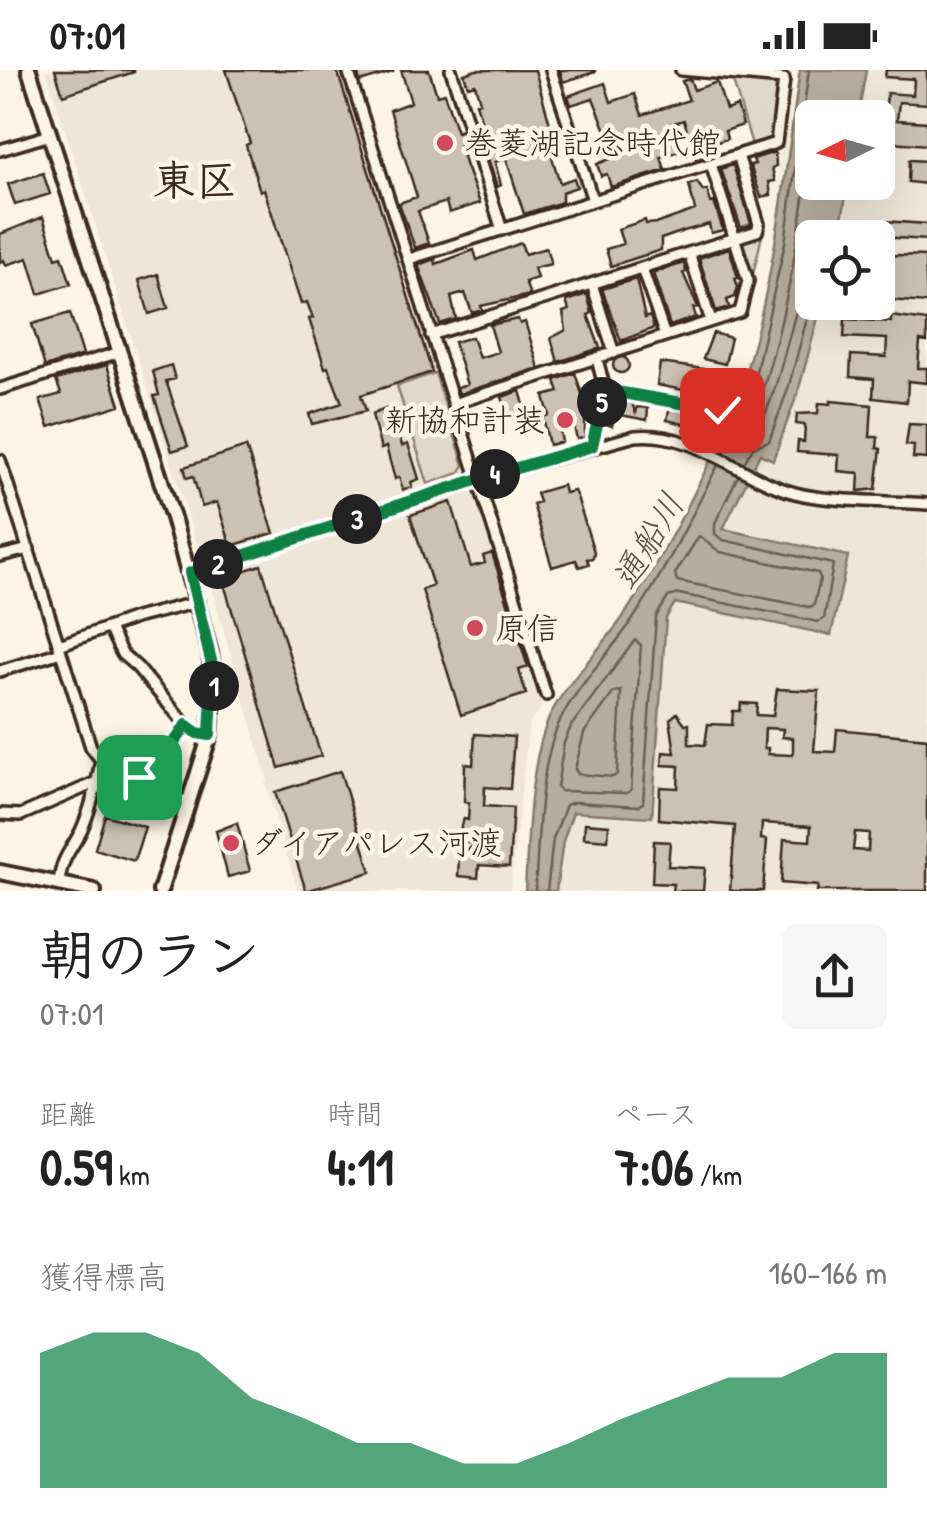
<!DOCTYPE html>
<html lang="ja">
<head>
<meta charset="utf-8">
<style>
	body { margin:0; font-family:"Patrick Hand","Klee One",sans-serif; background:#f6f6f6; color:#222; height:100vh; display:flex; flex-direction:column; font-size:38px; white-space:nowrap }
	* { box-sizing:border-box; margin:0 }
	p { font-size:32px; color:#767676 }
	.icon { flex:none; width:55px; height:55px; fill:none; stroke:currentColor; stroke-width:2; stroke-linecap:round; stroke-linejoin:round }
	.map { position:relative; height:821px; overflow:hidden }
	.drawer { display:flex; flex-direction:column; background:#fff; flex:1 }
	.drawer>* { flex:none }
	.needle { width:65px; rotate:265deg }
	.fabs { position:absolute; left:795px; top:30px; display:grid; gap:20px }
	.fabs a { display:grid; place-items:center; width:100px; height:100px; border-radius:15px; background:#fff; box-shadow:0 10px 40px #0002; font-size:50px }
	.pin { position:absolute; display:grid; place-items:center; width:85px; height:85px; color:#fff; margin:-42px; border-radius:20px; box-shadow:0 5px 15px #0006 }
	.km { position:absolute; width:50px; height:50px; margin:-25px; border-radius:50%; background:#222; color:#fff; font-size:28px; line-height:50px; text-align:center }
	.round { display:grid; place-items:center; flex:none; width:105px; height:105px; border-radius:15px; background:#f6f6f6 }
	.summary { display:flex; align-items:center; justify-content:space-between; height:170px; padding:0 40px }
	h1 { font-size:55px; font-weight:700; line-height:75px }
	.figures { display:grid; grid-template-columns:repeat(3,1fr); gap:15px; height:170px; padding:10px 40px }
	.figures div { display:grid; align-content:center }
	.figures b { font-size:50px; font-weight:700 }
	.figures small { font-size:28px; font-weight:400 }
	.figures p { font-size:28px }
	.chart { height:280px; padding:20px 40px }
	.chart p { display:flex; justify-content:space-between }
	.chart svg { width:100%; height:180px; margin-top:10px; fill:#0b8043; opacity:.7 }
	.status { display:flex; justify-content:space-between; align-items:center; height:70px; padding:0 50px; background:#fff; direction:ltr }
	.status svg { height:28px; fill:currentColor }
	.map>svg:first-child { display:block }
	.built { fill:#eee6d6 }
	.green { fill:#e0d8c8; stroke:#8e8173; stroke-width:2.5 }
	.water { fill:#b7ad9e; stroke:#85796b; stroke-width:2.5 }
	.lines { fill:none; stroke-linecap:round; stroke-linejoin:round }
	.shore { stroke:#6d5e51; stroke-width:2.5 }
	.building { fill:#ccc2b3; stroke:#3b2a1e; stroke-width:2.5; fill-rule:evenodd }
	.street-casing { stroke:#3b2a1e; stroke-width:16 }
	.secondary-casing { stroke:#3b2a1e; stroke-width:20 }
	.street { stroke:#fcf5e5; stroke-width:9 }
	.secondary { stroke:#fcf5e5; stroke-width:12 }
	.route-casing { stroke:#fff; stroke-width:20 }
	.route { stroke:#0b8043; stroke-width:12 }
	.poi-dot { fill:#d1495b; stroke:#fcf5e5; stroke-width:4 }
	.labels { text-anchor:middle; stroke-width:9; stroke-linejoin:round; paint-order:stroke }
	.poi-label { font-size:32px; fill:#3b2a1e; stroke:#fcf5e5; text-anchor:start }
	.water-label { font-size:35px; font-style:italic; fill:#605144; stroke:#fcf5e5 }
	.district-label { font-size:42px; font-weight:bold; fill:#3b2a1e; stroke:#fcf5e5 }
</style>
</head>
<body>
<div class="status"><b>07:01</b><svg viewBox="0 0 49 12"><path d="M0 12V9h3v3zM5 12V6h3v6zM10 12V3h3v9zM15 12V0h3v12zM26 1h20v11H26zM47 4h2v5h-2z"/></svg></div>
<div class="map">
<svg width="927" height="821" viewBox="0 0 927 821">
	<rect width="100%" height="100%" fill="#fcf5e5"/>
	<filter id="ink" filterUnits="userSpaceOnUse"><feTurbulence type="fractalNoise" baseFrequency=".01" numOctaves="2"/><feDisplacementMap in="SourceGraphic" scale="20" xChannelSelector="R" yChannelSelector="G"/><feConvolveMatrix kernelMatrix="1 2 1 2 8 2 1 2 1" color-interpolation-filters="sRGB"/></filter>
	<g filter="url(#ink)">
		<path class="built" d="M46,0h296l200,637 -13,17 -19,167h-212l-33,-108 3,-2 -53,-180z
			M866,0h61v821h-371l7,-50 9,-29 80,5 13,-193 11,-21 154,32 18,-79 -125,-26 37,-77 12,6 50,-156 56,-1v-64l-39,-1 9,-54 30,-1v-64l-20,-1z"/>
		<path class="green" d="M733,11l43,2 4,5 -7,47 -5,5 -16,5z
			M763,161l-11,48 -12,-38 2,-4z
			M435,303l29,92 -5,8 -31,11 -31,-98z"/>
		<path class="water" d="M800,0h66l-8,47 -46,1v64l36,1 -9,54 -27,1v64l10,1 -24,89 -25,68 -13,-6 -37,75 125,27 -17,79 -156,-32 -9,15 -14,199 -79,-5 -10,29 -7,50h-31c3,-50 4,-127 24,-173 15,-34 55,-72 76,-104 37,-57 70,-119 98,-181 48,-108 60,-246 77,-363z"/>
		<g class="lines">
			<path class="shore" d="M812,72c-13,96 -28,193 -62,284l3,6 7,-3 16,-44 24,-88 12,-14
				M724,383l31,-77 30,-133 24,-173
				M744,393l9,-16 16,-6 19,-52 24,-89
				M699,466l21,16 98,21 2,5 -6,27 -5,2 -132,-26 -2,-7z
				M635,570l6,5 -10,145 -4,3 -67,-2 -3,-4 7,-44 7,-17z
				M621,621l-4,83 -4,3 -35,-3 -3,-5 9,-36 30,-41z
				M535,821c4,-52 3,-118 23,-166 14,-34 54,-74 75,-106 33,-49 58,-102 85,-154
				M547,821l6,-52 13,-34 8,-3 65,4 4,-3 13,-186 12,-20 11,-3 139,28 6,-3 9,-55 -110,-24 -8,-6v-11l23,-47"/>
		</g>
		<path class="building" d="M55,0h79v2l-71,23z
			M226,0h111l95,302 -71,23 5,16 -54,13 -3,-10 33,-11 -14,-36 -3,1 -16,-49 4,-1 -6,-16 -6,2 -37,-115 -4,2 -14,-46 4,-2z
			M357,0h35l1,2 -33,10z
			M401,0h28l8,25 7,-2 13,39 5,-2 1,3 3,10 -6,2 5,19 15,39 -31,10 -3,-11 -28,9 11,32 -14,5 -16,-45 18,-6 -27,-87 21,-8z
			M476,0h59l15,54 13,26 -12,4 9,29 14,-5 3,9 -15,5v10l-38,12 -18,-56 -11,4 6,23 -4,2 -19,-59 5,-2 -7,-23 4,-1 -5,-18 -7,2 -4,-12z
			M560,0h35v2l-32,10z
			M886,0h41v34l-28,-2 -2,18 30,2v23l-49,-4v-23h-7l1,-14 14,1 1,-12 26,2 1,-16 -29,-2z
			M690,9l4,11 23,-8 9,28 11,-4 6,19 -18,6 2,8 -26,8 3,10 -8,3 -12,-40 -14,4 9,27 -18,6 4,13 -54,17 -4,-13 -6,2 -4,-12 13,-5 -5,-18 2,-8 -14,-35 -22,7 -3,-9 37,-13 6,19 24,-8 7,21 47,-15 -7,-19z
			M775,82l1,14 -4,2 3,13 -6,1 2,13 -10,2 -11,-32 5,-1 -2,-5z
			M909,90l18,1v23l-19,-2z
			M733,95l18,59 -10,4 -20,-59z
			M43,103l7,21 -35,11 -7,-21z
			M697,112l6,9 4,-1 4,13 3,-1 9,28 -12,3 -2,-9 -25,7 -23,8v11l-50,16 -5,-17 17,-5 -5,-15 27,-9 1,4 12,-1 37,-13 -6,-25z
			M43,147l13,41 6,-2 9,28 -32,10 -11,-36 -22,7 -2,-5 -4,2v-28z
			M867,150l60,4v16l-61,-4z
			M521,173l4,11 21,-6 5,16 -17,4 3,10 -12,4 5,13 -49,11 1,4 -10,3 -7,-20 -14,4 5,22 -16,5 -22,-59 17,-6 1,5 38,-14 3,10z
			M729,178l9,30h-3l3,9 -3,10 -8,3 2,7 -13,4 -17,-53z
			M897,185l28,1 2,47 -49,-4v-32l5,1v-12z
			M684,193l2,9 -3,1 15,34 -5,1 3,9 -26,9 -17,-53z
			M158,204l10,34 -19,6 -10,-34z
			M636,209l9,39 5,-2 4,12 -33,13 -19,-52z
			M587,224l5,19 -4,2 12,33 -42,14 -7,-24 15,-8 -3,-18 6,-2 -3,-9z
			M70,243l13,42 -38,12 -13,-43z
			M891,246l36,5v21l-7,-1 -2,27h9v15l-19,-2 -1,21 -34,-4 1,-19 -24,-2 1,-22 35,2 1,-18 -43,-2 1,-18 46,3z
			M518,249l2,5 5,-2 14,46 -80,26 -2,-6 10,-3 -13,-43 18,-5 7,21 19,-6 -8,-27z
			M713,263l18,5 -6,26 -22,-5z
			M613 295a8 8 0 1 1 16 0a8 8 0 1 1-16 0Z
			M660,293l44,6 -5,24 -42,-8z
			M107,295l13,40 -71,22 -9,-27 21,-6 -5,-14z
			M171,295l4,14 -9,2 22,65 -16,5 -18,-55 5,-1 -6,-24z
			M575,303l10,30v35l-8,1 -4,-16 -14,3 3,16 -13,3 -6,-28 6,-2 -5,-19 15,-4 -4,-12z
			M721,305l9,3 -6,19 -13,-5z
			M520,321l6,20 -18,6 -6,-20z
			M612,330l20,3 4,11 1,-7 11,1 -1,12 -37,-7 5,1 -3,12 -7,-2z
			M831,331l41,4 -2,32h8l-1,11 4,1 -5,40 -18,2 1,-18 -21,-2 1,-16 -42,-3 1,-11 6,1 1,-17 -9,-1 1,-10 21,-1 1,-10 12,1z
			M386,339l5,18 6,-2 5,21 6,-2 11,35 -8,3 1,5 -9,3 -4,-13 -4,2 -9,-32 -5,2 -5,-18 -4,-17z
			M669,340l25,3 -2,6 14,6 -3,13 -18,-6 -1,-8 -17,-4z
			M909,354l18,1v34l-14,-1 1,-12 -8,-1z
			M246,377l28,86 -43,13 -14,-44 -15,5 -9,-31 -6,2 -3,-11z
			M563,415l2,8 9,-2 3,6 17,55 -1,6 -6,1 2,5 -10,3 -3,-7 -24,7 -19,-63 6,-2 -3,-9z
			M451,432l20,65 14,-4 -2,-7 9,-3 36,114 -9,3 7,24 -65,21 -39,-125 11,-4 -23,-71z
			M261,495l60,191 -42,12 -55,-184 6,-9z
			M777,619l42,2 -5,60 21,1 2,-23 90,9v153h-110l1,-5 -37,-3 3,-44 26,2 1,-15 -49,-3 -1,16 6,1 -4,51h-33l5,-65 -76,-7 1,-32 18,1 1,-22 -17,-1 1,-13 12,1 -5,-34 7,-6 8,11h4v20l16,1 3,-21 24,1 1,-14h7l1,-8 16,1 -1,11 17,1zM765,658l18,1 -1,8 11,1v17l-25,-1v-6h-4zM855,762l14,1 -1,18 -15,-1z
			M475,664l39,3 -4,52 -25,-2 -1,19 29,2 -4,59 -30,-2 -1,13 -20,-2 1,-18 17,-15h-16l1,-18 3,-6 4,1 1,-17 -5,-1 1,-38 8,1z
			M340,701l31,101 -65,19 -31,-99z
			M105,745l40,12 -11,34 -39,-12z
			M237,753l13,48 -22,6 -12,-46z
			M585,753l24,2 -1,15 -24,-2z
			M654,771l16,1 -2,24 37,2 -2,23h-31l1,-7 -21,-1z"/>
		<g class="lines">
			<g class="street-casing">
				<path id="street" d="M348,0l198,625
					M451,0l51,160
					M551,0l42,131
					M0,80l50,-15
					M689,183l22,68
					M409,189l367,-116 8,-64 -103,-9
					M642,199l23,67
					M592,214l22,69
					M431,265l326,-104 2,-7 -21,-69
					M0,319l120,-37
					M605,320l117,20
					M453,334l287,-92 8,-31 -37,-117
					M592,375l13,-55 -8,-31
					M0,390l91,287 10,13 87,43
					M0,486l29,-7
					M190,503l286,-93 159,-44c60,-6 105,42 160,57 33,9 95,8 132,11
					M110,560l12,24 15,13 49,58 11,8 13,2
					M59,575l76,-27 63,-16
					M0,601l61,-19
					M139,707l38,-38 9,-14
					M0,744l21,1 76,-33
					M59,812c3,-25 11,-30 22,-51 10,-22 16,-47 20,-71"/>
			</g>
			<g class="secondary-casing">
				<path id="secondary" d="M29,0l145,451 36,132 4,33 -4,49 -50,156
					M0,802l94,19"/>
			</g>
			<use href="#street" class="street"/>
			<use href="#secondary" class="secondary"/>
		</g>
	</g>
	<g class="lines" filter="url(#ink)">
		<g class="route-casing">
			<path id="route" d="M139,707l38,-38 9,-14 11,8 13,2 3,-66 -23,-96 286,-93 116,-34 13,-56 117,20"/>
		</g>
		<use href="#route" class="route"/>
	</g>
	<g class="poi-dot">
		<circle cx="445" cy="73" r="10"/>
		<circle cx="565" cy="350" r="10"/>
		<circle cx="475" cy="558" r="10"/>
		<circle cx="231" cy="773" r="10"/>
	</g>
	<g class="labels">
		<g class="poi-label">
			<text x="465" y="84">巻菱湖記念時代館</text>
			<text x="545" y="361" text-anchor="end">新協和計装</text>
			<text x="495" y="569">原信</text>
			<text x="251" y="784">ダイアパレス河渡</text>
		</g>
		<g class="water-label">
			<text transform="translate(648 471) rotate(-59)" y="12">通船川</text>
		</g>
		<g class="district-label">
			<text x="195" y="125">東区</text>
		</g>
	</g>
</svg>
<div class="fabs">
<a><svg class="needle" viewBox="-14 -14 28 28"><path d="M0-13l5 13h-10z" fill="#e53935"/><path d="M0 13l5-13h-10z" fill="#767676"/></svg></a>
<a><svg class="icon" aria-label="locate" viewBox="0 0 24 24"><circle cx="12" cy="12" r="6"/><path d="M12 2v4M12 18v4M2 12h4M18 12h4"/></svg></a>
</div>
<div class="pin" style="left:139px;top:707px;background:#1e9e55"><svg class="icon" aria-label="arrive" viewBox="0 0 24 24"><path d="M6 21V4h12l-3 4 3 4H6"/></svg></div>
<div class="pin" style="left:722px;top:340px;background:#d93025"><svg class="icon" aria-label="check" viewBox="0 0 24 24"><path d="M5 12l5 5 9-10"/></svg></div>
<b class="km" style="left:214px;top:616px">1</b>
<b class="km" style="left:218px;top:494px">2</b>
<b class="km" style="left:357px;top:449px">3</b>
<b class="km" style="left:495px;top:404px">4</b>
<b class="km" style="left:602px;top:332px">5</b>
</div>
<section class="drawer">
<div class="summary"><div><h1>朝のラン</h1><p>07:01</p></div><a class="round"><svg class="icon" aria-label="share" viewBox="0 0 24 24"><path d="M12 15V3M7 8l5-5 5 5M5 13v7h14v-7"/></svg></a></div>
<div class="figures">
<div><p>距離</p><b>0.59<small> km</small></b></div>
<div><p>時間</p><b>4:11</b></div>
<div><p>ペース</p><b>7:06<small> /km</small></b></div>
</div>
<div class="chart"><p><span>獲得標高</span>160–166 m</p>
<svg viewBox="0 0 160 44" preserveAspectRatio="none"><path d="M0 44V11L10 6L20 6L30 11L40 22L50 27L60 33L70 33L80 38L90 38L100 33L110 27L120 22L130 17L140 17L150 11L160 11V44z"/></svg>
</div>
</section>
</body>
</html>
